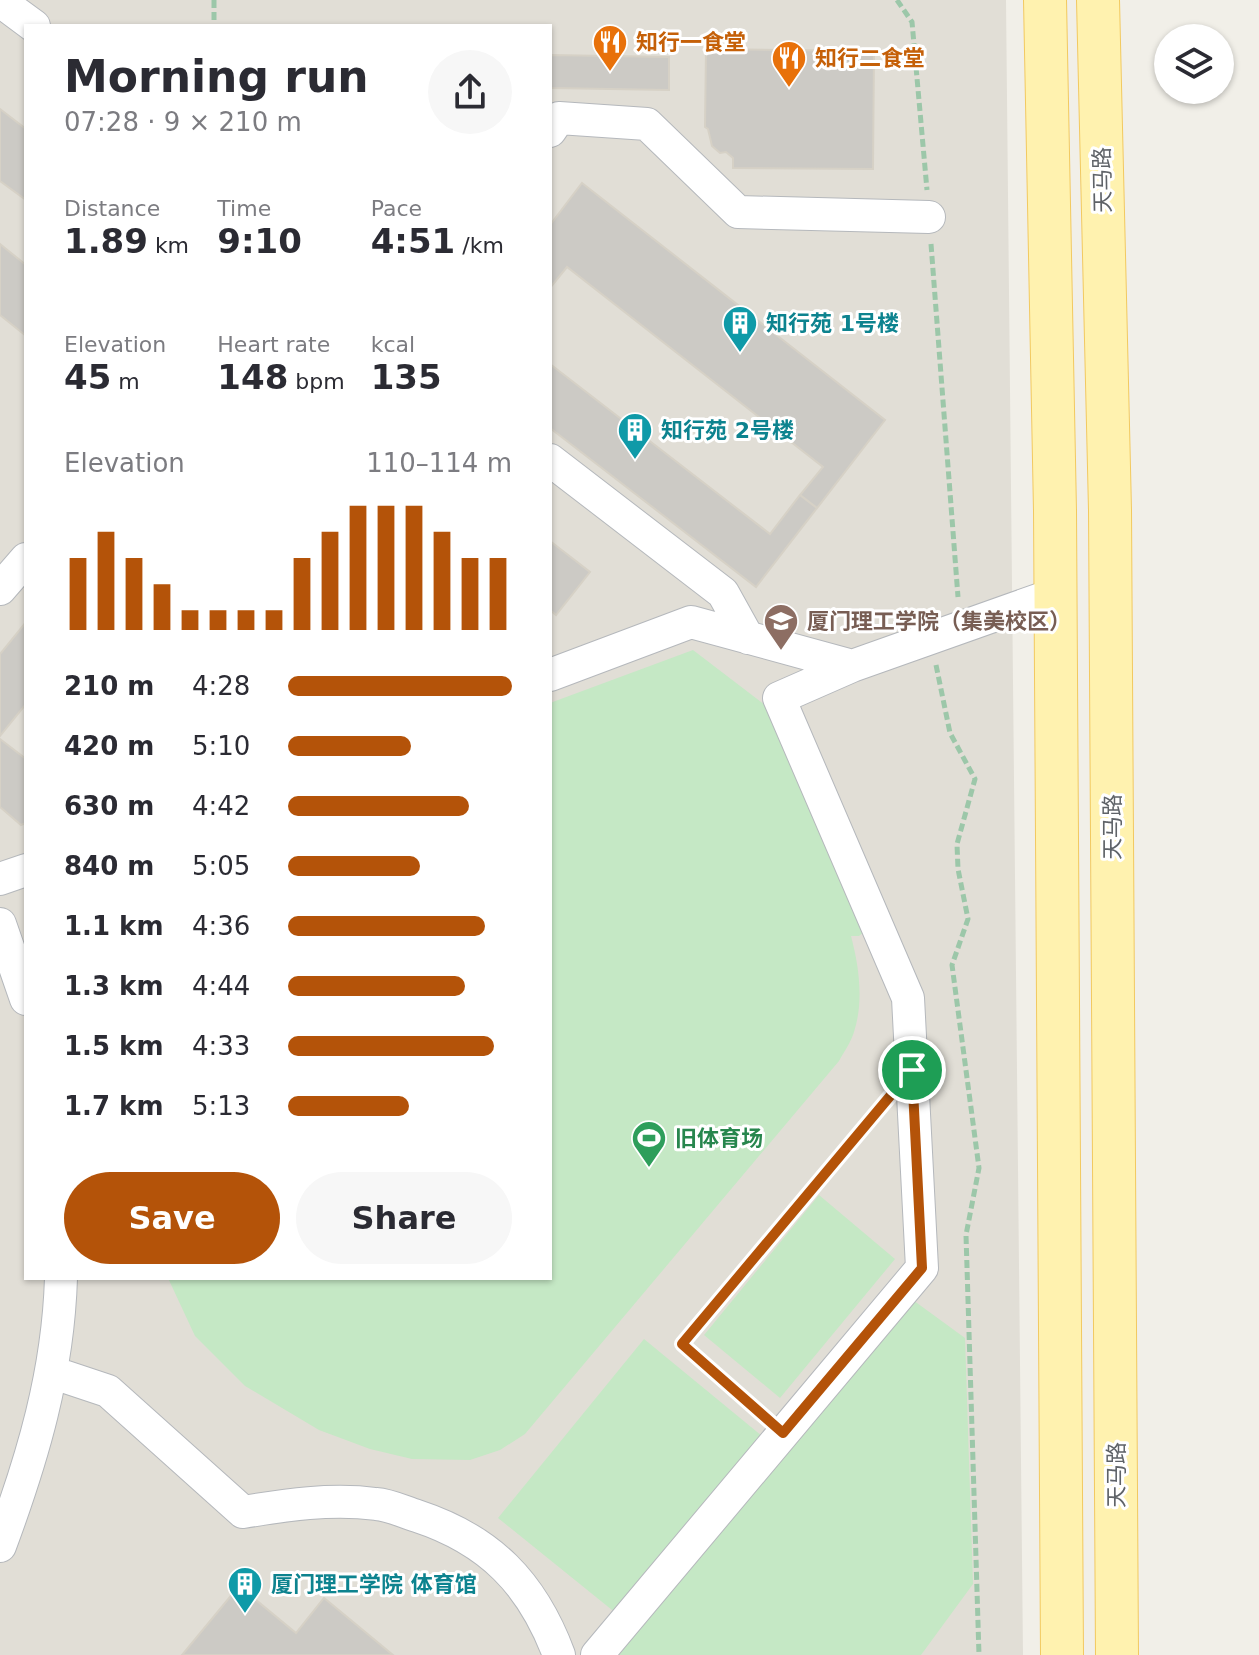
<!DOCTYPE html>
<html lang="en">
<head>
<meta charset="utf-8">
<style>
	body { margin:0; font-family:"DejaVu Sans","Noto Sans SC",sans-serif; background:#f7f7f7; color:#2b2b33; height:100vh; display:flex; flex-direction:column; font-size:30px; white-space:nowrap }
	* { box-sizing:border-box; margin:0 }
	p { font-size:26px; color:#7c7c81 }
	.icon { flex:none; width:44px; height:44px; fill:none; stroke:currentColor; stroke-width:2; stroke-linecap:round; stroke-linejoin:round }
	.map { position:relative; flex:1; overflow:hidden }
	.sheet { position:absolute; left:24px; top:24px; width:528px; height:1256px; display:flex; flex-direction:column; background:#fff; border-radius:0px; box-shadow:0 2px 6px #0004 }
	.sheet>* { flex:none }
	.buttons { position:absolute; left:1154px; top:24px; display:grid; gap:16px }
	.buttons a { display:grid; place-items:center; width:80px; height:80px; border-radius:50%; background:#fff; box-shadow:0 2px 6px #0004; font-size:40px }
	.pin { position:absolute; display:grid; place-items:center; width:68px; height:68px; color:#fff; margin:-34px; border:4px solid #fff; border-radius:50%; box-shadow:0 2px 8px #0007 }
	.round { display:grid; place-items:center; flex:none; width:84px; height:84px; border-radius:42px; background:#f7f7f7 }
	.summary { display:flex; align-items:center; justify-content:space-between; height:136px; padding:0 40px }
	h1 { font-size:44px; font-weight:600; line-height:60px }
	.metrics { display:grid; grid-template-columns:repeat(3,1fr); gap:12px; height:136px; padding:8px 40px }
	.metrics div { display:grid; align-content:center }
	.metrics b { font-size:34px; font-weight:600 }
	.metrics small { font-size:22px; font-weight:400 }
	.metrics p { font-size:22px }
	.chart { height:224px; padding:16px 40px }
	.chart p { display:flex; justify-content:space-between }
	.chart svg { width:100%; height:144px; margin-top:8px; stroke:#b45309; stroke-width:6 }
	.primary-button { display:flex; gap:16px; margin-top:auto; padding:16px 40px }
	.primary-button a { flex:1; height:92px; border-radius:48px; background:#b45309; color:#fff; font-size:32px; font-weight:600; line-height:92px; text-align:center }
	.primary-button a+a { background:#f7f7f7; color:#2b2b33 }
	ul { padding:0 40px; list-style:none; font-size:26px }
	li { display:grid; grid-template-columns:128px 96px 1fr; align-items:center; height:60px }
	li i { height:20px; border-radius:10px; background:#b45309 }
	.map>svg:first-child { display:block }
	.education { fill:#e1ded6; fill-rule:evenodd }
	.green { fill:#c5e8c5 }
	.building { fill:#cccac5; stroke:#d6d1c6; stroke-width:2 }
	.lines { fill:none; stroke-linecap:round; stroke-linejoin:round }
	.minor-casing { stroke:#b5b8bc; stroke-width:34 }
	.major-casing { stroke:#f2c960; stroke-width:44 }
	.path { stroke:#9cc7a9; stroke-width:5; stroke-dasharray:8 4; stroke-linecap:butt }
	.minor { stroke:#fff; stroke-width:32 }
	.major { stroke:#fff2af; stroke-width:42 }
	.route-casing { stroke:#fff; stroke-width:16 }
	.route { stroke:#b45309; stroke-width:10 }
	.labels { text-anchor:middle; stroke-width:6; stroke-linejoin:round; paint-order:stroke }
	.food-label { font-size:22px; font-weight:bold; fill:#c56008; stroke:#fff; text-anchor:start }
	.street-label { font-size:22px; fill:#5f6368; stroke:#fff }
	.culture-label { font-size:22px; font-weight:bold; fill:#0d838f; stroke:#fff; text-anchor:start }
	.education-label { font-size:22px; font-weight:bold; fill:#785e54; stroke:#fff; text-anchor:start }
	.leisure-label { font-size:22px; font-weight:bold; fill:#27864d; stroke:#fff; text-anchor:start }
</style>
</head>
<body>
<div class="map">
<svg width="1259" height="1655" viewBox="0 0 1259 1655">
	<rect width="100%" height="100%" fill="#f1efe8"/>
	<path class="education" d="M0,0h1006l17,1655h-1023zM26,26h524v1252h-524z"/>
	<path class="green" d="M693,650l85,65 86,217 -5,4h-8c8,30 13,65 3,96 -3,10 -10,20 -15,29l-314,373 -25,16 -30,10 -58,-1 -42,-10 -51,-19 -74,-44 -50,-50 -27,-58h382v-575z
		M819,1195l76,64 -115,139 -76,-63z
		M906,1295l59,43 8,246 -52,71h-307z
		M644,1339l118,97 -145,178 -119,-96z"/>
	<path class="building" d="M706,49l168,2 -1,118 -140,-1v-10l-7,-6 -6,1 -8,-7 -4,-17 -3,-2z
		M550,55l119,2v33l-119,-2z
		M0,109l26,20v71l-26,-19z
		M582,183l303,237 -68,88 -17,-13 23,-28 -256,-200 -17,21v-63z
		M0,244l26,21v71l-26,-21z
		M550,364l220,170 30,-39 17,13 -61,79 -206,-159z
		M550,541l40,31 -34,43 -6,-5z
		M26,622v82l-26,32v-82z
		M0,739l26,20v64l-5,2 -21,-18z
		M239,1586l57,47 28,-35 69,57h-211z"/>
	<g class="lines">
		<g class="minor-casing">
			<path id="minor" d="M0,1l34,25
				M550,131l9,-13 88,6 91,88 191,5
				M550,460l173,133 25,45
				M0,589l26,-30
				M550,675l141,-53 161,44 203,-72
				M0,879l26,-9
				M0,924l26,75
				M51,1372l57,19 135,121c43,-7 88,-14 133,-8 14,1 28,8 41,12 73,24 115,67 142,139
				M0,1546c33,-89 58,-173 61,-268
				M597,1655l325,-387 -14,-270 -129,-300 73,-32"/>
		</g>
		<g class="major-casing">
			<path id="major" d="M1045,0l10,511 7,1144
				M1098,0l12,510 7,1145"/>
		</g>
		<path class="path" d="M214,0v26
			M897,0l15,22 15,168
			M931,244l27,353
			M936,665l14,68 25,46 -18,65 1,25 10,50 -16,46 27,203 -13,67 13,420
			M762,1414l-80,-70 201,-239"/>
		<use href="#minor" class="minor"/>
		<use href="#major" class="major"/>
	</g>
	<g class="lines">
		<g class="route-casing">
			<path id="route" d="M912,1070l10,198 -139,165 -101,-89z"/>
		</g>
		<use href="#route" class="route"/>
	</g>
	<defs>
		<g id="restaurant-pin" transform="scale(1.8)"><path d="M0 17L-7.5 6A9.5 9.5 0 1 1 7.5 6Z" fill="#e8710a" stroke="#fff"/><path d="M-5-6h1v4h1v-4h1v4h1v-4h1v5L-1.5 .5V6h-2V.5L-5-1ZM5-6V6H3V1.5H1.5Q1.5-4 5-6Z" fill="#fff"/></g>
		<g id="building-pin" transform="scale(1.8)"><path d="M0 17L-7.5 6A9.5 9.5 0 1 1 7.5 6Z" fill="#0f9aa8" stroke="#fff"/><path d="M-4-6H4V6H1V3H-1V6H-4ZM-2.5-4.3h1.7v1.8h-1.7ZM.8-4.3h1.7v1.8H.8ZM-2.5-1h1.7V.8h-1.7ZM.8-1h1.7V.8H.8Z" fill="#fff"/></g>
		<g id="university-pin" transform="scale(1.8)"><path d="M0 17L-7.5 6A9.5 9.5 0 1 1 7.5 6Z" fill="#8d6e63" stroke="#fff"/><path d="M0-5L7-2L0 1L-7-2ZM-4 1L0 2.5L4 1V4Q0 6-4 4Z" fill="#fff"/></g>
		<g id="stadium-pin" transform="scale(1.8)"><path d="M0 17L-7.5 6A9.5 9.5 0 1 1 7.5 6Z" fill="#2e9e5b" stroke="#fff"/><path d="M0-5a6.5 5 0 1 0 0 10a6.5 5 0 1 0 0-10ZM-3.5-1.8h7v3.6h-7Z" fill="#fff"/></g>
	</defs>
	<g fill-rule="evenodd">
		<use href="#restaurant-pin" x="610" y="42"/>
		<use href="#restaurant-pin" x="789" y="58"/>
		<use href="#building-pin" x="740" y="323"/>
		<use href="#building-pin" x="635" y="430"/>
		<use href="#university-pin" x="781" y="621"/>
		<use href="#stadium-pin" x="649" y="1138"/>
		<use href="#building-pin" x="245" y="1584"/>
	</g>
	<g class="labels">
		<g class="food-label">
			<text x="636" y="50">知行一食堂</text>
			<text x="815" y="66">知行二食堂</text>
		</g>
		<g class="street-label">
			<text transform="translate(1102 180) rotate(-91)" y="8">天马路</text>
			<text transform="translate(1112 827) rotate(-90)" y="8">天马路</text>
			<text transform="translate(1116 1475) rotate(-90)" y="8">天马路</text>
		</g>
		<g class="culture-label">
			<text x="766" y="331">知行苑 1号楼</text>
			<text x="661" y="438">知行苑 2号楼</text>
			<text x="271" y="1592">厦门理工学院 体育馆</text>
		</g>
		<g class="education-label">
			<text x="807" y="629">厦门理工学院（集美校区）</text>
		</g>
		<g class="leisure-label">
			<text x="675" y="1146">旧体育场</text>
		</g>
	</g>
</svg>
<div class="buttons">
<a><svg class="icon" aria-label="layers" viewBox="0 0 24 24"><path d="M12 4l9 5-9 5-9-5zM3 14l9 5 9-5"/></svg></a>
</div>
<div class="pin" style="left:912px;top:1070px;background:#1e9e55"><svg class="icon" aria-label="arrive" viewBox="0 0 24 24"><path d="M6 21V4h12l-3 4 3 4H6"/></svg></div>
<section class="sheet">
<div class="summary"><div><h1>Morning run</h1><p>07:28 · 9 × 210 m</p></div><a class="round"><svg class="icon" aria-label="share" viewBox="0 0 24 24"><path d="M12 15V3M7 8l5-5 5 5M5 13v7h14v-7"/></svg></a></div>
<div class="metrics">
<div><p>Distance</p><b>1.89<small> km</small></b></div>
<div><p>Time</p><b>9:10</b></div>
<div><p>Pace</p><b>4:51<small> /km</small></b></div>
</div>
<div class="metrics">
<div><p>Elevation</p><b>45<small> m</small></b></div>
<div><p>Heart rate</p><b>148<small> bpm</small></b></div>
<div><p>kcal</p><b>135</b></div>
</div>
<div class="chart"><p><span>Elevation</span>110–114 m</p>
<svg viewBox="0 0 160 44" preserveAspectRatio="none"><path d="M5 44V22M15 44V14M25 44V22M35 44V30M45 44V38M55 44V38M65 44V38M75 44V38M85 44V22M95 44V14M105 44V6M115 44V6M125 44V6M135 44V14M145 44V22M155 44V22"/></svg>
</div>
<ul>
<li><b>210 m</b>4:28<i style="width:100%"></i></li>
<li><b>420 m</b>5:10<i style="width:55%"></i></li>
<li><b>630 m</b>4:42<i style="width:81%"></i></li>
<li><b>840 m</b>5:05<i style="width:59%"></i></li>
<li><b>1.1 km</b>4:36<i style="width:88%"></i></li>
<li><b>1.3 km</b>4:44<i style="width:79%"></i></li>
<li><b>1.5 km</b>4:33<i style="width:92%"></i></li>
<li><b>1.7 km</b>5:13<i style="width:54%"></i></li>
</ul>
<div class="primary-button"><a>Save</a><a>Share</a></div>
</section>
</div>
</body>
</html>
